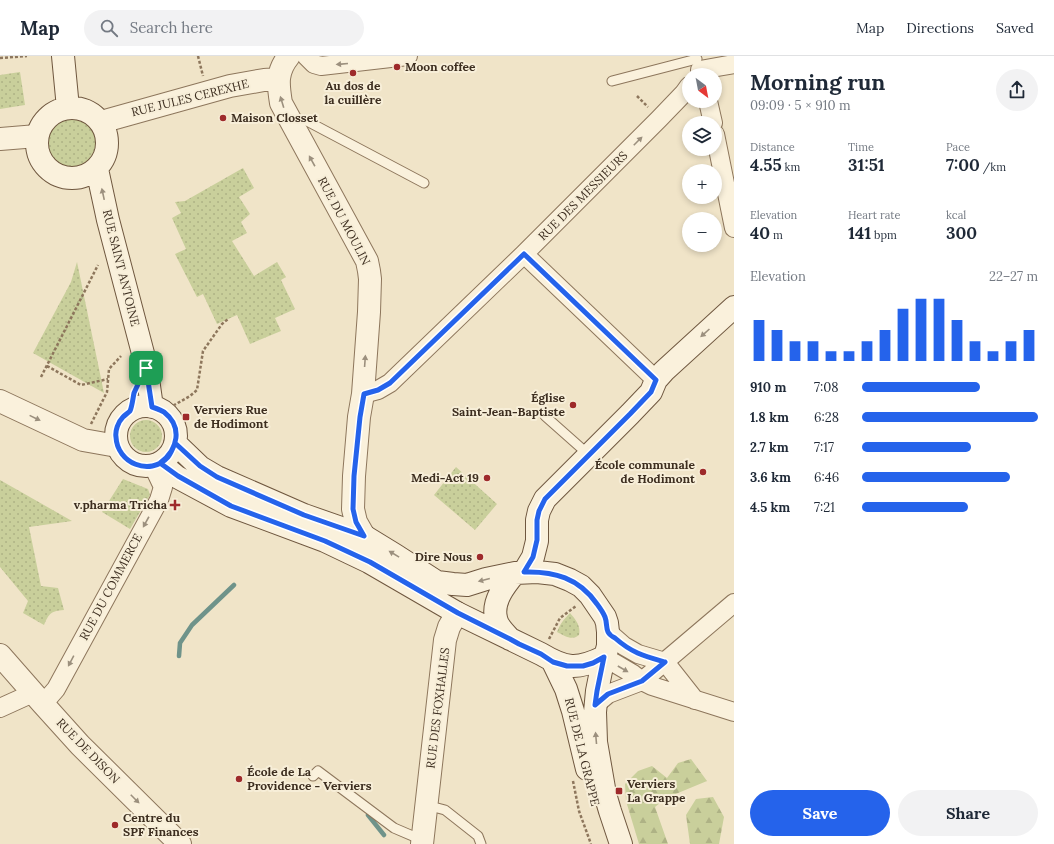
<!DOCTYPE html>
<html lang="en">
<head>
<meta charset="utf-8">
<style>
	body { margin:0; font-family:Lora,serif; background:#f2f2f3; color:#1f2937; height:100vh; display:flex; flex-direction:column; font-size:15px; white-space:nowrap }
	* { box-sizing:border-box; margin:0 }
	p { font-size:13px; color:#747a83 }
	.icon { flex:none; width:22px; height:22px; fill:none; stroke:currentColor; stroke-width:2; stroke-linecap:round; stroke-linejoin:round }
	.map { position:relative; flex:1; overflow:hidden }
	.drawer { display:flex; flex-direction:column; background:#fff; width:320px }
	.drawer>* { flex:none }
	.needle { width:26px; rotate:148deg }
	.tools { position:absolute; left:682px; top:12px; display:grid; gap:8px }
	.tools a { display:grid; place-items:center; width:40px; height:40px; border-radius:50%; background:#fff; box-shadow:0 2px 6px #0003; font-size:20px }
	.pin { position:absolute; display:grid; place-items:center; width:34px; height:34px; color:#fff; margin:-17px; border-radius:8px; box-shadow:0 2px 6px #0006 }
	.round { display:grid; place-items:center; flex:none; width:42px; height:42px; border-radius:21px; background:#f2f2f3 }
	.summary { display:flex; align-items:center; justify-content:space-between; height:68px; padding:0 16px }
	h1 { font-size:22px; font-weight:700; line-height:30px }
	.metrics { display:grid; grid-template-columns:repeat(3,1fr); gap:6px; height:68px; padding:4px 16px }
	.metrics div { display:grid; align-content:center }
	.metrics b { font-size:17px; font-weight:700 }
	.metrics small { font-size:11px; font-weight:400 }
	.metrics p { font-size:11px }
	.chart { height:112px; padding:8px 16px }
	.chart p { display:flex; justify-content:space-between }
	.chart svg { width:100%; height:72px; margin-top:4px; stroke:#2563eb; stroke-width:6 }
	.primary-button { display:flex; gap:8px; margin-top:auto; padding:8px 16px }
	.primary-button a { flex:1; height:46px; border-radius:24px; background:#2563eb; color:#fff; font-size:16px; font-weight:700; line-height:46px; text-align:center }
	.primary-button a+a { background:#f2f2f3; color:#1f2937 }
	ul { padding:0 16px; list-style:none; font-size:13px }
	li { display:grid; grid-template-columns:64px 48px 1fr; align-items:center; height:30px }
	li i { height:10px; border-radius:5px; background:#2563eb }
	header { display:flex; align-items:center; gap:24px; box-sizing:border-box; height:56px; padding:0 20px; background:#fff; border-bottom:1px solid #e0e1e3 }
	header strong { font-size:19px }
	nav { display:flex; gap:22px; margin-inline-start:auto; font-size:14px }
	.search { width:280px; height:36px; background:#f2f2f3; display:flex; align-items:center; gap:10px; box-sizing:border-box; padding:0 14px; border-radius:22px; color:#747a83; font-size:15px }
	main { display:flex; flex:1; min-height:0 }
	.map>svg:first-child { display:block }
	.grass { fill:url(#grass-dots) }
	.forest { fill:url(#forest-firs) }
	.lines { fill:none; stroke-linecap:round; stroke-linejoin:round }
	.stream { stroke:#6f938a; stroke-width:4.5 }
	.service-casing { stroke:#8d765c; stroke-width:11 }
	.minor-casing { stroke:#8d765c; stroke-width:20 }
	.tertiary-casing { stroke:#8d765c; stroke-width:24 }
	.secondary-casing { stroke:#6f573f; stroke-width:24 }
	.path { stroke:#8d765c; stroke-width:2.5; stroke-dasharray:3 2; stroke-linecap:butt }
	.service { stroke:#faf1dc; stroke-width:9 }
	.minor { stroke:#faf1dc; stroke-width:18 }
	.tertiary { stroke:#faf1dc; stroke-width:22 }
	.secondary { stroke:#faf1dc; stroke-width:22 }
	.oneway { fill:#9c907e }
	.route-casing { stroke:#fff; stroke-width:8 }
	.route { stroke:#2563eb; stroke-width:5 }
	.poi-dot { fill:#9e2a2b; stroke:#f7eed8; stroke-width:1.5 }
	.labels { text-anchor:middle; stroke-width:4; stroke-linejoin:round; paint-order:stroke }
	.poi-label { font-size:12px; font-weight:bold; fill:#3d2e20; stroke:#f7eed8; text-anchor:start }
	.street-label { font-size:12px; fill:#3d2e20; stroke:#f7eed8 }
</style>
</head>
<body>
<header>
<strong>Map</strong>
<div class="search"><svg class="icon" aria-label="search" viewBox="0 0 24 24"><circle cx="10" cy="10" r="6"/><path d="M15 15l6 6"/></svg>Search here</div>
<nav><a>Map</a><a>Directions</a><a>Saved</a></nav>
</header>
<main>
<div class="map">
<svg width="734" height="788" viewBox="0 0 734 788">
	<defs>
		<pattern id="grass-dots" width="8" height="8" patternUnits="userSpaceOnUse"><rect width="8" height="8" fill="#c9cf9b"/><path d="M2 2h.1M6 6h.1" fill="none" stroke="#aeb285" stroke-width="1.8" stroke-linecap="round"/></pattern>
		<pattern id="forest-firs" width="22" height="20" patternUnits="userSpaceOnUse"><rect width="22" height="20" fill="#c9cf9b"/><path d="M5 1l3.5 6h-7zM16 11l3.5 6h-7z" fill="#aeb285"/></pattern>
	</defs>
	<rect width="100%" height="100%" fill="#f0e4c8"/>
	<path class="grass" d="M20,16l5,33 -25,4v-34z
		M44 85a26 26 0 1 1 52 0a26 26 0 1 1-52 0Z
		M243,112l11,20 -15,9 11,17 -9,8 6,11 -15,8 22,35 23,-14 9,15 -5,3 14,29 -20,9 6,13 -31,13 -13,-29 -20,9 -14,-30 -6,3 -22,-43 11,-5 -14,-31 9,-5 -6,-11 10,-1z
		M77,206l27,131 -71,-40 38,-71z
		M130 380a16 16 0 1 1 32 0a16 16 0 1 1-32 0Z
		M456,411l41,37 -22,26 -41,-35z
		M123,423l25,10 2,6 -20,34 -28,-17z
		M0,424l72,41 -43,6 12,59 17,2 6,22c-14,1 -15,4 -20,15l-21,-12 5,-12 -28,-34z
		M570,557c6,7 11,13 9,22 -7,6 -14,1 -22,-3 3,-8 7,-13 13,-19z"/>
	<path class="forest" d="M691,703l16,22 -41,17 -11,9 13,37h-29l-13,-43 -1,-17 13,-13 14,-5 15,12 11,-15z
		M713,741l11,20 -5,27h-29l-4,-29 10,-16z"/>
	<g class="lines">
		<path class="stream" d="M179,600l1,-13 12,-18 42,-40
			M368,759l16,20"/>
		<g class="service-casing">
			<path id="service" d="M612,25l85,-22
				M292,68l13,-4 119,63
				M545,360l44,39
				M313,720l5,-5 76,57 28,12
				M426,749l19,5 33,26 3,8"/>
		</g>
		<g class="minor-casing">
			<path id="minor" d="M306,0l8,8 7,2 87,-10
				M700,14l34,-6
				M708,45l5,22
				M715,78l19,94
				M524,198l132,126
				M363,338l15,-4 12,-7 134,-129 135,-135 25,-26 5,-7
				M608,576l16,14 14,8 27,8
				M604,601l29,17 9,7 10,5 82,26
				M665,606l30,38
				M43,648l13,-15 103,-189 4,-13 -10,-21
				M595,649l13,-11 34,-13 92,-78
				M0,652l33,-15"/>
		</g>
		<g class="tertiary-casing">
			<path id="tertiary" d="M289,0c-13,16 -11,28 -8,47l86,158 2,10 1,8 -1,33 -6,82 -4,23 -5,59 -1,33 3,13 8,14
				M101,66l129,-36 34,-6 15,-1
				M0,83l37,-3
				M0,345l83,39 34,6
				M0,599l43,49 37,41 100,99
				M422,788l23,-204 4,-13 8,-14"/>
		</g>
		<g class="secondary-casing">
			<path id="secondary" d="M63,0l5,52
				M37 87a35 35 0 1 1 70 0a35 35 0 1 1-70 0Z
				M97,113l8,37 3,14 37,141 3,18 4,28
				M116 380a30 30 0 1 1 60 0a30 30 0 1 1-60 0Z
				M175,387l25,24 17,10 87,38 60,21 31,19 42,27 16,2 14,1 19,-6 29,-6 22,-1 18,2 15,6 11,6 9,9 15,22 2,6 1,9v14l-7,25 -4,20 -2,21 1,30 9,52 5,17 11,33
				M160,407l17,14 54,29 94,35 44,21 88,51 84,41c25,15 36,16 63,3
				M524,516l9,-15 4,-16v-21l2,-9 6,-12 85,-85 21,-22 5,-12 8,-9 70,-64
				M510,583c-5,-6 -13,-13 -14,-21 -4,-17 9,-33 19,-45
				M553,606l13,27 7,22 14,58"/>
		</g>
		<path class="path" d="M198,0l5,20
			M0,2l27,-2
			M637,40l11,11
			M47,310l34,19 27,-6
			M41,321l57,-112
			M169,352l21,-12 7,-6 6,-39 19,-27 6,-5
			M91,368l16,-32 2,-23 12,-13
			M549,583l11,-21 16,-12
			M573,725l6,30 12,33"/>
		<use href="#service" class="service"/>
		<use href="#minor" class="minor"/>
		<use href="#tertiary" class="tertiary"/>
		<use href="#secondary" class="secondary"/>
	</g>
	<defs><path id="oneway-solid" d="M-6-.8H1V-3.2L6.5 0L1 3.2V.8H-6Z"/></defs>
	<g class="oneway">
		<use href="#oneway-solid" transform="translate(342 8) rotate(175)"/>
		<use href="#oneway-solid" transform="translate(282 46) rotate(-107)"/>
		<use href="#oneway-solid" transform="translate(638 85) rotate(-45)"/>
		<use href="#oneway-solid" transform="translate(312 105) rotate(-119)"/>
		<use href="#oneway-solid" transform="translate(103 138) rotate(-102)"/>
		<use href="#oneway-solid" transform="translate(705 277) rotate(138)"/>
		<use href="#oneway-solid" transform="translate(365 305) rotate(-86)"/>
		<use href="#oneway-solid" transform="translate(35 362) rotate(26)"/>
		<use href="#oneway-solid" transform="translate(146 466) rotate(119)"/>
		<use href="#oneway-solid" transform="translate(394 498) rotate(-149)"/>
		<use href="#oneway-solid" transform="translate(484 524) rotate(166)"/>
		<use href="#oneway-solid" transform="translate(71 605) rotate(118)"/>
		<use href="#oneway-solid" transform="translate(623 613) rotate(30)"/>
		<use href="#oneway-solid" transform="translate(596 682) rotate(-95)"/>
		<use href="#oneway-solid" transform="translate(135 743) rotate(45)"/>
	</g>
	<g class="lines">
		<g class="route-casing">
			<path id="route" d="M146,312l6,39c4,1 8,3 12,5 19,15 14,38 -4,51l18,13 53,30 94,35 45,21 88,51 52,26 9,5 22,10 12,8 14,4h16l10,-3 11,-6 -7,34 -2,14 13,-11 34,-13 23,-19c-21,-6 -33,-9 -50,-24 -2,-1 -6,-4 -7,-6 -2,-4 -1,-10 -3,-15 -2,-5 -5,-9 -8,-13 -18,-26 -43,-33 -73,-32l9,-15 4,-17v-20l2,-9 6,-12 85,-85 21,-22 5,-12 -132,-126 -134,129 -12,7 -14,4 -4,23 -6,59 -1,33 3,13 8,14 -60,-21 -87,-38 -17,-11 -25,-23c-2,5 -4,10 -7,14 -18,20 -51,6 -52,-20 -1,-6 2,-15 7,-20 2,-2 5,-4 7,-6 2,-4 3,-13 4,-18 4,-9 8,-17 12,-25"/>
		</g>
		<use href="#route" class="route"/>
	</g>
	<g class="poi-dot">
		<circle cx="397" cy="11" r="4"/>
		<circle cx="353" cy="17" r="4"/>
		<circle cx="223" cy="62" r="4"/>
		<circle cx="573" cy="349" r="4"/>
		<rect x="182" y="357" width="8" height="8" rx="2"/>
		<circle cx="703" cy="416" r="4"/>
		<circle cx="487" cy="422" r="4"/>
		<path d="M173 443h4v4h4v4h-4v4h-4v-4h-4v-4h4z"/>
		<circle cx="480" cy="501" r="4"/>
		<circle cx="239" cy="723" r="4"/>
		<rect x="615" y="731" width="8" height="8" rx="2"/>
		<circle cx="115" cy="769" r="4"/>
	</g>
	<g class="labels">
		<g class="poi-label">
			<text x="405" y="15">Moon coffee</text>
			<text x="353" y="34" text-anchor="middle">Au dos de<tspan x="353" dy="14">la cuillère</tspan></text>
			<text x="231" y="66">Maison Closset</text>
			<text x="565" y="346" text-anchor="end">Église<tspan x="565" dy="14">Saint-Jean-Baptiste</tspan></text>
			<text x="194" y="358">Verviers Rue<tspan x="194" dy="14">de Hodimont</tspan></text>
			<text x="695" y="413" text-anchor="end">École communale<tspan x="695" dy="14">de Hodimont</tspan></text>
			<text x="479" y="426" text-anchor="end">Medi-Act 19</text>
			<text x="167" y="453" text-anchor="end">v.pharma Tricha</text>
			<text x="472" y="505" text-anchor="end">Dire Nous</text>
			<text x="247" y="720">École de La<tspan x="247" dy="14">Providence - Verviers</tspan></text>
			<text x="627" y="732">Verviers<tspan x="627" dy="14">La Grappe</tspan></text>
			<text x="123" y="766">Centre du<tspan x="123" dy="14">SPF Finances</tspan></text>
		</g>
		<g class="street-label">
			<text transform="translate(190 42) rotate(-14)" y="4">RUE JULES CEREXHE</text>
			<text transform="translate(583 140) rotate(-45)" y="4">RUE DES MESSIEURS</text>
			<text transform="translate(344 165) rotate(62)" y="4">RUE DU MOULIN</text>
			<text transform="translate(121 212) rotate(76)" y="4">RUE SAINT ANTOINE</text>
			<text transform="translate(111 531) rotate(-62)" y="4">RUE DU COMMERCE</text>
			<text transform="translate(438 652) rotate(-83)" y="4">RUE DES FOXHALLES</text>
			<text transform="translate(88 695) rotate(46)" y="4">RUE DE DISON</text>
			<text transform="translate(582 696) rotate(76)" y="4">RUE DE LA GRAPPE</text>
		</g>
	</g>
</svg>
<div class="tools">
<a><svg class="needle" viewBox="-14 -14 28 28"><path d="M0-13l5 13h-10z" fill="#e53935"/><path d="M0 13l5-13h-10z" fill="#747a83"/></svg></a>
<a><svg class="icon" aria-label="layers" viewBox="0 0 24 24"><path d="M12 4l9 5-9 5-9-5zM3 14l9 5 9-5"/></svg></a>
<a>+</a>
<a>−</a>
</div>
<div class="pin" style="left:146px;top:312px;background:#1e9e55"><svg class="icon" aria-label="arrive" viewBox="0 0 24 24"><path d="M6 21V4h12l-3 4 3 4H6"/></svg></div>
</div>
<section class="drawer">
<div class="summary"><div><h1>Morning run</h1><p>09:09 · 5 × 910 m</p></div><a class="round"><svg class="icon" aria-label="share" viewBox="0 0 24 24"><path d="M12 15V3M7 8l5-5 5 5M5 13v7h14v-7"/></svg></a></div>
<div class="metrics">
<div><p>Distance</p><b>4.55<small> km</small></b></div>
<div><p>Time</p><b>31:51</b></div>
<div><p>Pace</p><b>7:00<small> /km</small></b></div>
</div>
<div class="metrics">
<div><p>Elevation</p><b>40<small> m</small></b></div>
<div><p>Heart rate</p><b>141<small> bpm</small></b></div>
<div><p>kcal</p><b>300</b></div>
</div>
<div class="chart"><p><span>Elevation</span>22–27 m</p>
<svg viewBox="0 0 160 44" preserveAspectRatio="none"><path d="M5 44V19M15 44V25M25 44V32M35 44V32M45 44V38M55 44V38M65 44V32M75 44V25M85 44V12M95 44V6M105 44V6M115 44V19M125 44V32M135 44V38M145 44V32M155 44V25"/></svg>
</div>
<ul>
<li><b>910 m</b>7:08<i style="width:67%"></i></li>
<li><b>1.8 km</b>6:28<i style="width:100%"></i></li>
<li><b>2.7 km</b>7:17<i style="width:62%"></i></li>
<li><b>3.6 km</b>6:46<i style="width:84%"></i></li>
<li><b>4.5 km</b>7:21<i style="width:60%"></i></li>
</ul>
<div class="primary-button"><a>Save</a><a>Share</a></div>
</section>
</main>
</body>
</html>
